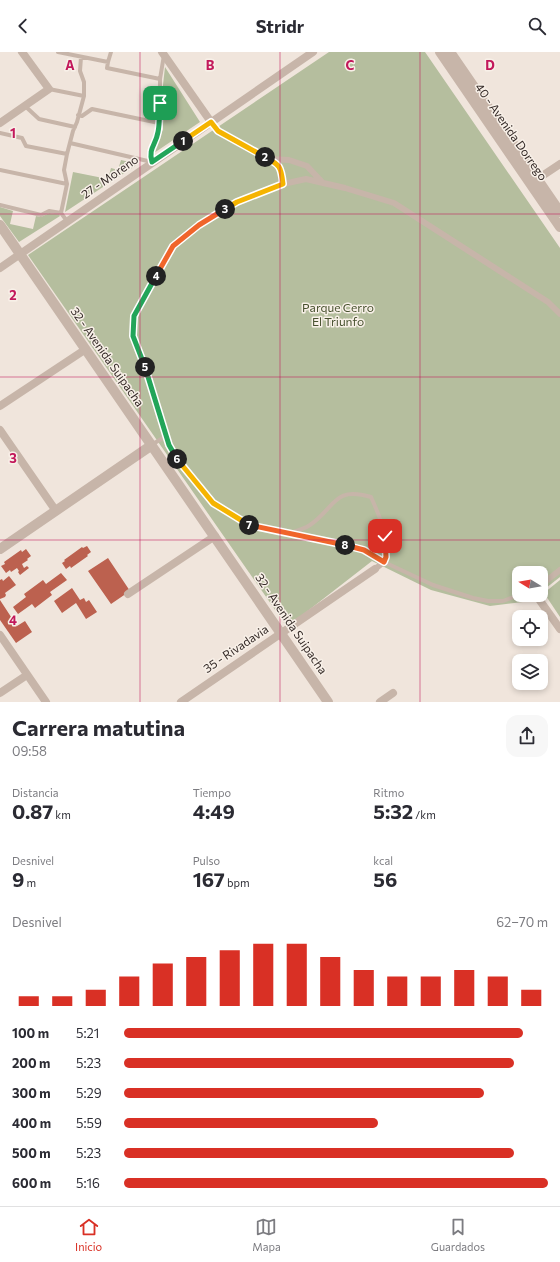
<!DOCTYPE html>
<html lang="es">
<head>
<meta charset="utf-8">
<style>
	body { margin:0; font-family:Commissioner,sans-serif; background:#f7f7f7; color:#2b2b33; height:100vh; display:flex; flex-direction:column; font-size:15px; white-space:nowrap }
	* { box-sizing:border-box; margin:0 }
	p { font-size:13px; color:#7c7c81 }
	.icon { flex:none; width:22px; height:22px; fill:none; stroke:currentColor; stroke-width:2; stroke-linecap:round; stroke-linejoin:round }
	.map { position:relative; height:650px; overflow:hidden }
	.details { display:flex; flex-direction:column; background:#fff; flex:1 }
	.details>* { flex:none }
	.needle { width:26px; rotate:281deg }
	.tools { position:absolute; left:512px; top:514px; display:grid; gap:8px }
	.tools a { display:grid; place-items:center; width:36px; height:36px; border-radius:8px; background:#fff; box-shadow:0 2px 6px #0003; font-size:20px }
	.pin { position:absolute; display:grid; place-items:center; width:34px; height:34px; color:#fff; margin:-17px; border-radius:8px; box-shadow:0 2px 6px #0006 }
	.km { position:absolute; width:20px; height:20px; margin:-10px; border-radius:50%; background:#222; color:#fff; font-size:11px; line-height:20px; text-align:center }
	.round { display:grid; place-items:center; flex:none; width:42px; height:42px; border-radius:12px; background:#f7f7f7 }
	.overview { display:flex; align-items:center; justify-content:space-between; height:68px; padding:0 12px }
	h1 { font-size:22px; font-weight:700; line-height:30px }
	.stats { display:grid; grid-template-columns:repeat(3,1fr); gap:6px; height:68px; padding:4px 12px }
	.stats div { display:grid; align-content:center }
	.stats b { font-size:20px; font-weight:700 }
	.stats small { font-size:11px; font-weight:400 }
	.stats p { font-size:11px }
	.chart { height:112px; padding:8px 12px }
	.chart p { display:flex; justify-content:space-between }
	.chart svg { width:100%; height:72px; margin-top:4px; stroke:#d93025; stroke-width:6 }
	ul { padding:0 12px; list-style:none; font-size:13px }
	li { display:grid; grid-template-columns:64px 48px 1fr; align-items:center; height:30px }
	li i { height:10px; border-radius:5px; background:#d93025 }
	header { display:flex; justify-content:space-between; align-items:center; height:52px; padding:0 12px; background:#fff; font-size:18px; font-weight:700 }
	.menu { display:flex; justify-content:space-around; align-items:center; height:56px; border-top:1px solid #e1e1e2; background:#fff; font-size:11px; color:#7c7c81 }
	.menu a { display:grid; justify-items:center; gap:2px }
	.menu .on { color:#d93025 }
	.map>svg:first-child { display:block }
	.green { fill:#b5be9e }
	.building { fill:#bc614f }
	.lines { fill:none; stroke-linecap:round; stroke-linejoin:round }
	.service { stroke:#c7b5a9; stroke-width:4 }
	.pedestrian { stroke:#c7b5a9; stroke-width:6 }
	.minor { stroke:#c7b5a9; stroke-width:8 }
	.tertiary { stroke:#c7b5a9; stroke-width:10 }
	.split-1-casing { stroke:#fff; stroke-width:8 }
	.split-2-casing { stroke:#fff; stroke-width:8 }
	.split-3-casing { stroke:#fff; stroke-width:8 }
	.split-4-casing { stroke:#fff; stroke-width:8 }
	.split-5-casing { stroke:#fff; stroke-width:8 }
	.split-6-casing { stroke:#fff; stroke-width:8 }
	.split-7-casing { stroke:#fff; stroke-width:8 }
	.split-8-casing { stroke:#fff; stroke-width:8 }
	.split-9-casing { stroke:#fff; stroke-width:8 }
	.split-1 { stroke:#22a559; stroke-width:5 }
	.split-2 { stroke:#f5b400; stroke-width:5 }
	.split-3 { stroke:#f5b400; stroke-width:5 }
	.split-4 { stroke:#f0652b; stroke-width:5 }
	.split-5 { stroke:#22a559; stroke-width:5 }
	.split-6 { stroke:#22a559; stroke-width:5 }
	.split-7 { stroke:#f5b400; stroke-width:5 }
	.split-8 { stroke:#f0652b; stroke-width:5 }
	.split-9 { stroke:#f0652b; stroke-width:5 }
	.grid { fill:none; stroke:#c2185b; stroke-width:1; stroke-opacity:0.55 }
	.labels { text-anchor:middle; stroke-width:3; stroke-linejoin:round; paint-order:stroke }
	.street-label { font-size:12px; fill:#352b28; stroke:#f8f0e8 }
	.park-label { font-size:12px; fill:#47512e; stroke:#f8f0e8 }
	.grid-label { font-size:13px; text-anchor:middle; font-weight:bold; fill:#c2185b; stroke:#f8f0e8; stroke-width:3; stroke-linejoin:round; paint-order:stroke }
</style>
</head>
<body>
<header><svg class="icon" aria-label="back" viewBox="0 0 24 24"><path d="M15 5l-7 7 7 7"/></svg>Stridr<svg class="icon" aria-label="search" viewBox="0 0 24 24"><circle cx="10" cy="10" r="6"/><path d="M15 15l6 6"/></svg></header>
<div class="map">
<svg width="560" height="650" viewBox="0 0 560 650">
	<rect width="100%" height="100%" fill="#f0e5dc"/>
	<path class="green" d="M329,0h96l135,196v329l-19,15v-19h-22v22h19l-7,6 -41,5 -59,-16 -59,-29 -85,66 -259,-372z
		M165,15l35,55 -46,31 9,-24v-44z
		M121,108l17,4 -73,48 8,-40 35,7 3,-11 7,2z
		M0,155l13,4 -3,13 23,5 3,-13 5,1 8,-4 10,1 1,2 -41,26 -19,-26z
		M560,528v37l-16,-24z"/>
	<path class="building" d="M87,494l4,6 -4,3 1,1 -17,12 -1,-2 -4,3 -4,-6 3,-2 -1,-1 18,-13 1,1z
		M26,497l5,7 -4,3 1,1 -6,4 2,4 3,-2 2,2 -9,7 -2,-3 1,-1 -2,-3 -6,4 -1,-2 -4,3 -5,-7 4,-2 -1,-2 17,-12 1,2z
		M108,506l22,33 -19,13 -23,-33z
		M61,521l6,7 -17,12 2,3 -17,13 -3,-4 -14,10 -5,-7 13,-10 -2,-3 19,-14 3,4z
		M9,524l7,9 -11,8 1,2 -1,2 -5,2v-19l2,-1 1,2z
		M72,536l8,12 4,-2 2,4 3,-2 8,12 -11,7 -10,-16 -14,10 -8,-12z
		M0,548l17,26 8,-5 7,11 -16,11 -16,-23z"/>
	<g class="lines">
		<path class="service" d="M58,0l50,10 -1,6 53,11
			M108,10l3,-10
			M49,37l35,7
			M25,54l14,13 36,8
			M78,63l4,1 10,-7 67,14
			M211,71l7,8 59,32 4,8 2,13 -46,18 -38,23 -26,21 -9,14 -30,56 -1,21 9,22 27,86 10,18 34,40 36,22 115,25 20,12 49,23 40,13 15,3h15l16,-6
			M0,81l22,5 4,8 41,8
			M70,91l82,19
			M152,110l-2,-6 1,-7 7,-17 2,-29v-24l4,-24
			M0,118l67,14
			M0,153l41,10 8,-4 12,2
			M67,169l-6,-8 6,-29 -3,-14 3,-16 6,-23 4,-9 7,-26v-14l-4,-11 1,-14
			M153,392l13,-8
			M290,481c7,-2 14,-4 20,-8 26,-18 23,-39 61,-28 8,18 21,46 13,65"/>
		<path class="pedestrian" d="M269,107l20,1 18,6 16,17
			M283,132l23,-5 39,9 49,15 154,99 12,12
			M375,517l9,-7
			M541,533l19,-15"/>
		<path class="minor" d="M162,0l49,70
			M0,71l49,-34 -27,-37
			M533,130l27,-18
			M0,216l313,-216
			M0,354l86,-57
			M0,378l56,81
			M128,542l87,-58
			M536,543l24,34
			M0,583l46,67
			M0,641l27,-18
			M181,650l194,-133
			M380,650l13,-9"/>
		<path class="tertiary" d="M440,0l120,175
			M450,0l110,160
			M0,173l328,477
			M0,497l152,-104"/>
	</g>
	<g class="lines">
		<g class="split-1-casing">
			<path id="split-1" d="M160,51c-1,9 0,20 -2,29 -2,13 -10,16 -6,30l31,-21"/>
		</g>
		<g class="split-2-casing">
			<path id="split-2" d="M183,89l28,-19 7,9 47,26"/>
		</g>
		<g class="split-3-casing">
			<path id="split-3" d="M225,157l12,-7 46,-18c-2,-18 -3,-19 -18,-27"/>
		</g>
		<g class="split-4-casing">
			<path id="split-4" d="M156,224l17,-30 26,-21 26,-16"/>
		</g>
		<g class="split-5-casing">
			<path id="split-5" d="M145,315l-12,-31 1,-20 22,-40"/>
		</g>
		<g class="split-6-casing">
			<path id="split-6" d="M145,315l24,78 8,14"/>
		</g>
		<g class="split-7-casing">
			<path id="split-7" d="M177,407l36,44 36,22"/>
		</g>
		<g class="split-8-casing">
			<path id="split-8" d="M249,473l96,20"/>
		</g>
		<g class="split-9-casing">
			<path id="split-9" d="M345,493l19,5 20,12 2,-5 -1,-21"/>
		</g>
		<use href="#split-1" class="split-1"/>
		<use href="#split-2" class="split-2"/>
		<use href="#split-3" class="split-3"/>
		<use href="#split-4" class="split-4"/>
		<use href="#split-5" class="split-5"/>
		<use href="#split-6" class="split-6"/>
		<use href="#split-7" class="split-7"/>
		<use href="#split-8" class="split-8"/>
		<use href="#split-9" class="split-9"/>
	</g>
	<path class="grid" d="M140,0v650M280,0v650M420,0v650M0,162h560M0,325h560M0,488h560"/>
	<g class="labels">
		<g class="street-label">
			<text transform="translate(511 80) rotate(55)" y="4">40 - Avenida Dorrego</text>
			<text transform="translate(110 125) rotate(-35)" y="4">27 - Moreno</text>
			<text transform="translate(107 305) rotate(55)" y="4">32 - Avenida Suipacha</text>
			<text transform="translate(291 572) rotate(56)" y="4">32 - Avenida Suipacha</text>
			<text transform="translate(236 597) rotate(-34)" y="4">35 - Rivadavia</text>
		</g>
		<g class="park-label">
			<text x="338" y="260">Parque Cerro<tspan x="338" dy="14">El Triunfo</tspan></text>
		</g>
	</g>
	<g class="grid-label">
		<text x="70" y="18">A</text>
		<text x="210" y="18">B</text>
		<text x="350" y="18">C</text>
		<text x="490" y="18">D</text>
		<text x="13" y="86">1</text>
		<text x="13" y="248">2</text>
		<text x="13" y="411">3</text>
		<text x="13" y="573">4</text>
	</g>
</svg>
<div class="tools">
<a><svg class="needle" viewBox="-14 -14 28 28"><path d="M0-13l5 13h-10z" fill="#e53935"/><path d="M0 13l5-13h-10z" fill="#7c7c81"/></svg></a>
<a><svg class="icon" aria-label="locate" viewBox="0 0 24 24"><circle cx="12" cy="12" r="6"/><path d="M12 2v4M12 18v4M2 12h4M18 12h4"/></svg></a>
<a><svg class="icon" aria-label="layers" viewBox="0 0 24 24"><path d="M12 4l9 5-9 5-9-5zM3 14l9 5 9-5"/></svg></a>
</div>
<div class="pin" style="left:160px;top:51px;background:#1e9e55"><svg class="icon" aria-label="arrive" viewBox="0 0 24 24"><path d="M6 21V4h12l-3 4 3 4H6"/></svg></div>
<div class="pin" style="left:385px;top:484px;background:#d93025"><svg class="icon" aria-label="check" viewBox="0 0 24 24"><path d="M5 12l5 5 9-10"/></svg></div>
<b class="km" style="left:183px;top:89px">1</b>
<b class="km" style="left:265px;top:105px">2</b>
<b class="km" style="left:225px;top:157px">3</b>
<b class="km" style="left:156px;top:224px">4</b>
<b class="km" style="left:145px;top:315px">5</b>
<b class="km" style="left:177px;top:407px">6</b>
<b class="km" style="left:249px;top:473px">7</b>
<b class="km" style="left:345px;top:493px">8</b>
</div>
<section class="details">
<div class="overview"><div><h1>Carrera matutina</h1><p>09:58</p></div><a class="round"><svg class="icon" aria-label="share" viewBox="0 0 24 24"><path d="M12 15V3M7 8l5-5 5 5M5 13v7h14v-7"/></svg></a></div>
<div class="stats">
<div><p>Distancia</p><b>0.87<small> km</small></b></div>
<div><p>Tiempo</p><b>4:49</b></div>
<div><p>Ritmo</p><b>5:32<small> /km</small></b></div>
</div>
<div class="stats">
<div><p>Desnivel</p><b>9<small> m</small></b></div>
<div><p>Pulso</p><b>167<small> bpm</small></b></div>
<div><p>kcal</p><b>56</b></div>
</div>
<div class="chart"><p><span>Desnivel</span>62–70 m</p>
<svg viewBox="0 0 160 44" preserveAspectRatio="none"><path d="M5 44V38M15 44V38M25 44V34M35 44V26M45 44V18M55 44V14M65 44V10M75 44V6M85 44V6M95 44V14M105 44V22M115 44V26M125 44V26M135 44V22M145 44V26M155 44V34"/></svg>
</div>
<ul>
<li><b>100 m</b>5:21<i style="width:94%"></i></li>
<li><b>200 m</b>5:23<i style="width:92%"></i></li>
<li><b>300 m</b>5:29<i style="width:85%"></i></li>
<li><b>400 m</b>5:59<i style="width:60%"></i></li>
<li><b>500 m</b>5:23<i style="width:92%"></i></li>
<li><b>600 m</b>5:16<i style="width:100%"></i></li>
</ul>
</section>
<nav class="menu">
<a class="on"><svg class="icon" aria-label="home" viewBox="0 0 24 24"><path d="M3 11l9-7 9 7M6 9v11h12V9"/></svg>Inicio</a>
<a><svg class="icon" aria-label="map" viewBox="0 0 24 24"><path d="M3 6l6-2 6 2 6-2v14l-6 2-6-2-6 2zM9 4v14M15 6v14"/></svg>Mapa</a>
<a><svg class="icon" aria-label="saved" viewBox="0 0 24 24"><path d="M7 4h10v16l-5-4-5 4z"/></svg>Guardados</a>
</nav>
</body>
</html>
